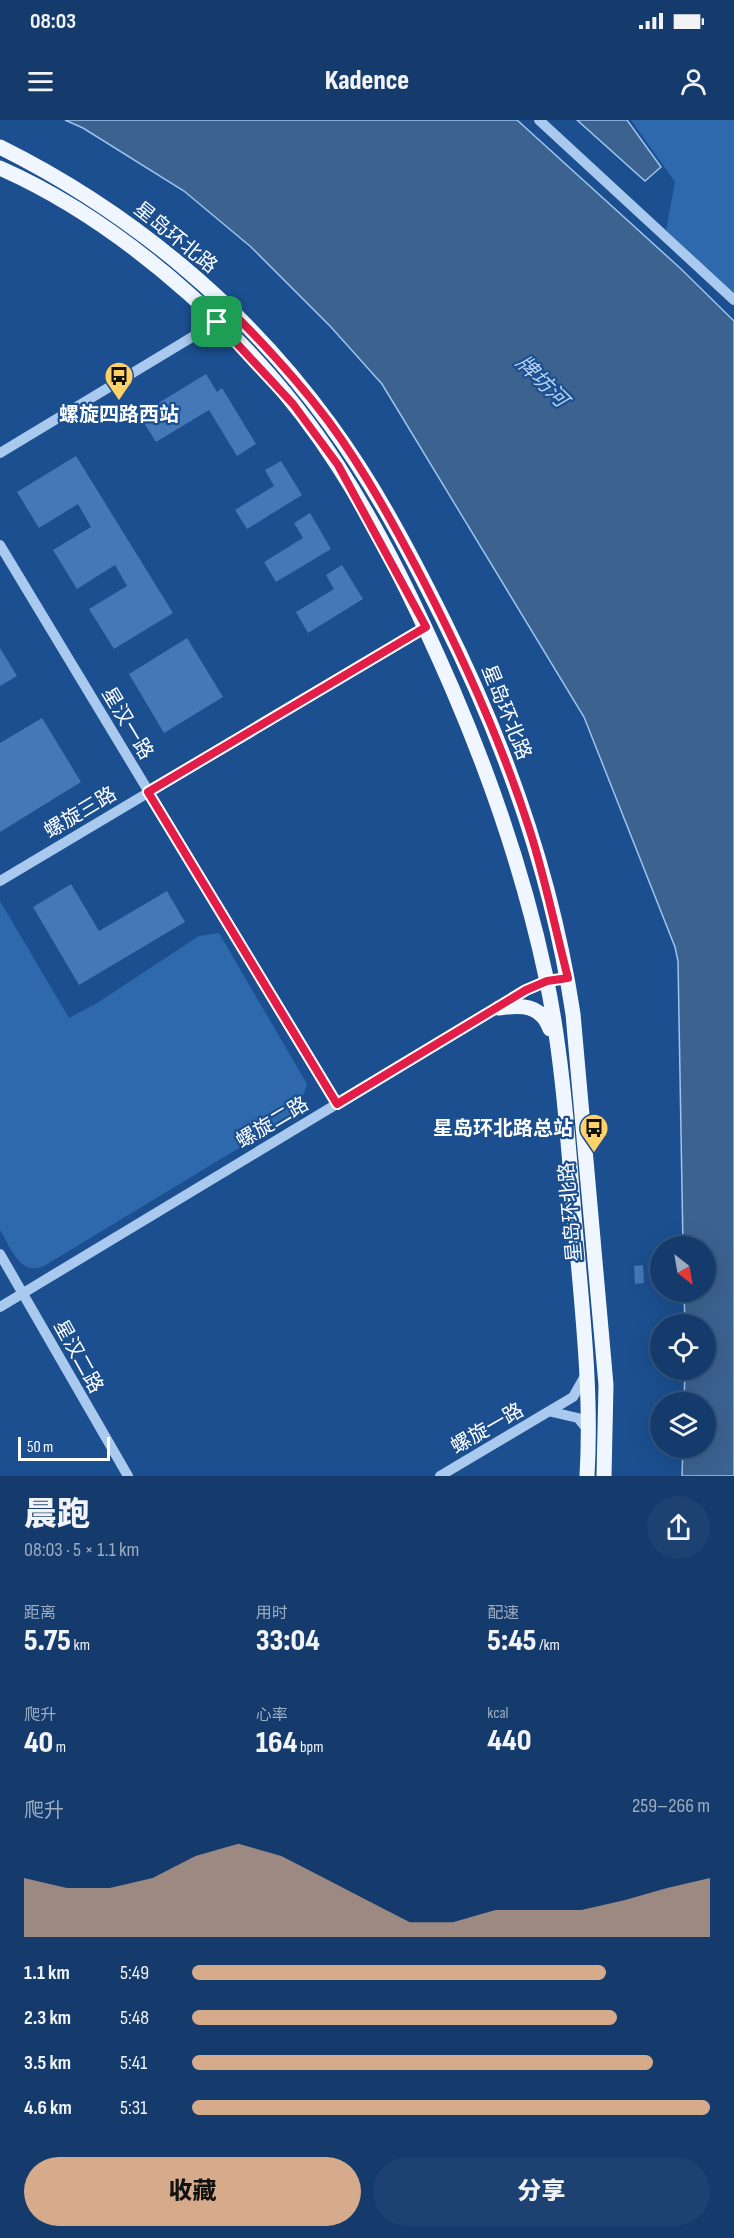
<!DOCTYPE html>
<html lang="zh">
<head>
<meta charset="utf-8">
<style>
	body { margin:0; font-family:"Sofia Sans Condensed","Noto Sans SC",sans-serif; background:#1d4271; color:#f1f3f6; height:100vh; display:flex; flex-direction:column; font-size:22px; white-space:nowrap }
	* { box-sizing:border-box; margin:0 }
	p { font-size:20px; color:#9dadc1 }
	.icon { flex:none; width:33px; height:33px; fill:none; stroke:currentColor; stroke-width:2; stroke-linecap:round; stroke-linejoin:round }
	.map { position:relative; height:1356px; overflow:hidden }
	.side { display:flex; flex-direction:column; background:#143b6b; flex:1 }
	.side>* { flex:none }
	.needle { width:39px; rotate:149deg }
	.buttons { position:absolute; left:650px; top:1116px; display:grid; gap:12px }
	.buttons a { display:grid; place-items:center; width:66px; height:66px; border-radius:50%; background:#143b6b; box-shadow:0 6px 24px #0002,0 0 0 2px #33557e; font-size:30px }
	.scale { position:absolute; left:18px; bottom:15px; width:92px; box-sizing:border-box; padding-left:6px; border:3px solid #fff; border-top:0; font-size:16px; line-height:21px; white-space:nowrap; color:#fff; -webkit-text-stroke:4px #1b4f8f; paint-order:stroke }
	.pin { position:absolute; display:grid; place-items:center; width:51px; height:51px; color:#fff; margin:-26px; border-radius:12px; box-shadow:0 3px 9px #0006 }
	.round { display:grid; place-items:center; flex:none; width:63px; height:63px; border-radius:32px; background:#1d4271 }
	.overview { display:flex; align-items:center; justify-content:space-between; height:102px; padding:0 24px }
	h1 { font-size:33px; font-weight:800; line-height:45px }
	.stats { display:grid; grid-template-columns:repeat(3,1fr); gap:9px; height:102px; padding:6px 24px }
	.stats div { display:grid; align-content:center }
	.stats b { font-size:30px; font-weight:800 }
	.stats small { font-size:16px; font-weight:400 }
	.stats p { font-size:16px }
	.chart { height:168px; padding:12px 24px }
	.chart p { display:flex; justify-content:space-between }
	.chart svg { width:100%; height:108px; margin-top:6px; fill:#d6ab8b; opacity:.7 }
	.cta { display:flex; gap:12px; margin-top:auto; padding:12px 24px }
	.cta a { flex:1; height:69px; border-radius:36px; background:#d6ab8b; color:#111; font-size:24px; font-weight:800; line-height:69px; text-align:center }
	.cta a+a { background:#1d4271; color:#f1f3f6 }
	ul { padding:0 24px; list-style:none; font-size:20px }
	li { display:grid; grid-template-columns:96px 72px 1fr; align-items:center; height:45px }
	li i { height:15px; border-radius:8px; background:#d6ab8b }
	.status { display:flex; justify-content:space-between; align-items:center; height:42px; padding:0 30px; background:#143b6b; direction:ltr }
	.status svg { height:16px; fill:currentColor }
	header { display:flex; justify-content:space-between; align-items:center; height:78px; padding:0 24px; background:#143b6b; font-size:27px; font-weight:800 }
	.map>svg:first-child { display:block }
	.green { fill:#2e69ad }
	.water { fill:#3c6290; stroke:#9cc4f0; stroke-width:1.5 }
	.building { fill:#4478b7 }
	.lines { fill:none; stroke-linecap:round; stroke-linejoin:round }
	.minor { stroke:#a9c9ee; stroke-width:10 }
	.major { stroke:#f0f6ff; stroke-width:15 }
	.route-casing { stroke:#fff; stroke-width:12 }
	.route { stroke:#e11d48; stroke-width:8 }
	.labels { text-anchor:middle; stroke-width:4.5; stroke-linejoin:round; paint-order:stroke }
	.street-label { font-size:20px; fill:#fff; stroke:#1b4f8f }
	.poi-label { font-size:20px; font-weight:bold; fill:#fff; stroke:#1b4f8f }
	.water-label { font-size:21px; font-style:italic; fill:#b5d3f5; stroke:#1b4f8f }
</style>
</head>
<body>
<div class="status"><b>08:03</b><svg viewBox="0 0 49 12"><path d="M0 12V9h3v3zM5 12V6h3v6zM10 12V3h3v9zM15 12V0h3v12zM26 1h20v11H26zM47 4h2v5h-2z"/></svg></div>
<header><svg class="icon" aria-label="menu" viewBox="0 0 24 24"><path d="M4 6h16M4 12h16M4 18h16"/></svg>Kadence<svg class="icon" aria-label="person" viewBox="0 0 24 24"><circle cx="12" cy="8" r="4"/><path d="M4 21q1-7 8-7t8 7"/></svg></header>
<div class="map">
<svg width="734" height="1356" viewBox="0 0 734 1356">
	<rect width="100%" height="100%" fill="#1b4f8f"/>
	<path class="green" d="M631,0h103v174l-68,-64 9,-48z
		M0,781l69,117 28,-15 102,-67 20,-3 88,151 -10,29 -253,153c-24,11 -34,-20 -44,-36z"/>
	<path class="water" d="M65,0h452l163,148 54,53v1155h-52l1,-28h22v-46h-21l1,-32h20v-46h-20l-1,-32h21v-46h-22l-5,-285 -3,-14 -91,-230 -202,-333 -52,-58 -79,-79 -67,-56 -101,-63z
		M577,0h50l34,47 -16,14z"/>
	<path class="building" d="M206,254l11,18 5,-4 34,56 -19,12 -28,-46 -53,32 -17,-27z
		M76,336l97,157 -59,36 -25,-40 38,-23 -12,-21 -38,24 -24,-39 38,-23 -13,-23 -39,24 -22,-36z
		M281,341l21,34 -55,34 -12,-19 39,-24 -9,-16z
		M310,393l21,36 -55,33 -12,-20 39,-24 -9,-15z
		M342,445l21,34 -55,34 -12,-21 38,-23 -8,-14z
		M187,518l36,59 -59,36 -35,-59z
		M0,528l17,28 -17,10z
		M42,598l39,64 -81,50v-89z
		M71,764l28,47 68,-40 18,31 -106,63 -46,-78z
		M643,1145l1,18 -9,1 -1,-18z"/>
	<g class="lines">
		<path class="minor" d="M539,0l195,180
			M0,333l217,-131 13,-12
			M0,425l337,559
			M0,761l426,-254
			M0,1134l128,222
			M0,1187l526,-317 21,-9 21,-3
			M552,1292l26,6 10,12
			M440,1356l133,-79 12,-21"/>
		<path class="major" d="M0,27c129,64 244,159 329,276 45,61 80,128 114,196 62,124 109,257 130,395l33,371 -2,91
			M0,48c129,57 262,179 338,298 45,70 81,146 114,222 40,93 73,190 94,289 17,81 22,166 29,249 7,83 17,166 12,250
			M499,888c22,-3 42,-4 51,21"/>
	</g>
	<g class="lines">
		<g class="route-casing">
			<path id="route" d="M230,190c35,35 69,72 99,112 36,49 65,103 93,156 42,81 79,163 107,250 16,49 26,100 39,150l-21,3 -21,9 -189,114 -189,-312 278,-165 -88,-162 -45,-61 -76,-82z"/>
		</g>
		<use href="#route" class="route"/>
	</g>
	<defs>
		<g id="bus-pin" transform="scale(1.5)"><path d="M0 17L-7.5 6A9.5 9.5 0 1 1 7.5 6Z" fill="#ffd166" stroke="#1b4f8f"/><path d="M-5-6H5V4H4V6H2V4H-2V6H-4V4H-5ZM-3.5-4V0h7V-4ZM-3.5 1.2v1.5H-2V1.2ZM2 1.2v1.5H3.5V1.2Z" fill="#111"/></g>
	</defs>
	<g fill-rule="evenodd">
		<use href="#bus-pin" x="119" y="256"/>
		<use href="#bus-pin" x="594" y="1008"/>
	</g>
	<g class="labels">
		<g class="street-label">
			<text transform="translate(176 117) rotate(39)" y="7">星岛环北路</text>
			<text transform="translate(507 592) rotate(68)" y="7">星岛环北路</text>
			<text transform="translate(128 603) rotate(59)" y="7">星汉一路</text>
			<text transform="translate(80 692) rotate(-31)" y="7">螺旋三路</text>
			<text transform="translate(272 1002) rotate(-31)" y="7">螺旋二路</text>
			<text transform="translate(570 1092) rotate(-95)" y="7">星岛环北路</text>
			<text transform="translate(79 1236) rotate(61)" y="7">星汉二路</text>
			<text transform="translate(487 1308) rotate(-30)" y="7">螺旋一路</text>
		</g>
		<g class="poi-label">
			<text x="119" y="301">螺旋四路西站</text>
			<text x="573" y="1015" text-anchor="end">星岛环北路总站</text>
		</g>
		<g class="water-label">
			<text transform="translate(542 261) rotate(45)" y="7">牌坊河</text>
		</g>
	</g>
</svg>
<div class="buttons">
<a><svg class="needle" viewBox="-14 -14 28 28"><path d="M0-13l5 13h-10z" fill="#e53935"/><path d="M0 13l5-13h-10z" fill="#9dadc1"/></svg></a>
<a><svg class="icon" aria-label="locate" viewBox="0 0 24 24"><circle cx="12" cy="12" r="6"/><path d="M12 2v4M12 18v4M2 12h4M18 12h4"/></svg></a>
<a><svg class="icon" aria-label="layers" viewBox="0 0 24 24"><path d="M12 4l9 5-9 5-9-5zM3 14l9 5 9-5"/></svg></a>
</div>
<div class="scale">50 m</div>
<div class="pin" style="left:217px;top:202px;background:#1e9e55"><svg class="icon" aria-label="arrive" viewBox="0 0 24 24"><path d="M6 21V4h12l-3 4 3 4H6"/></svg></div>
</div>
<section class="side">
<div class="overview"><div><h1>晨跑</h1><p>08:03 · 5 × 1.1 km</p></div><a class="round"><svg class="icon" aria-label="share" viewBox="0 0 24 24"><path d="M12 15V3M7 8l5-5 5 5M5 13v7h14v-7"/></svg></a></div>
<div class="stats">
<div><p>距离</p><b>5.75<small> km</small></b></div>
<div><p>用时</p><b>33:04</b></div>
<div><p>配速</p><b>5:45<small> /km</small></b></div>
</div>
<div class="stats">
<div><p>爬升</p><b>40<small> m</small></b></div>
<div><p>心率</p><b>164<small> bpm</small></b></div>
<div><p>kcal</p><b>440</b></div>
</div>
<div class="chart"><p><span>爬升</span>259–266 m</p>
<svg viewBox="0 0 160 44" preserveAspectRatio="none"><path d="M0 44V20L10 24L20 24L30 20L40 11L50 6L60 11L70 20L80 29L90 38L100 38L110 33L120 33L130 33L140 29L150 24L160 20V44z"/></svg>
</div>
<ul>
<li><b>1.1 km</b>5:49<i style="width:80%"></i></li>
<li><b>2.3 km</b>5:48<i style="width:82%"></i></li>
<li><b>3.5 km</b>5:41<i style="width:89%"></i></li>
<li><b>4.6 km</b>5:31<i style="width:100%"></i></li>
</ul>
<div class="cta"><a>收藏</a><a>分享</a></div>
</section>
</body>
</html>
